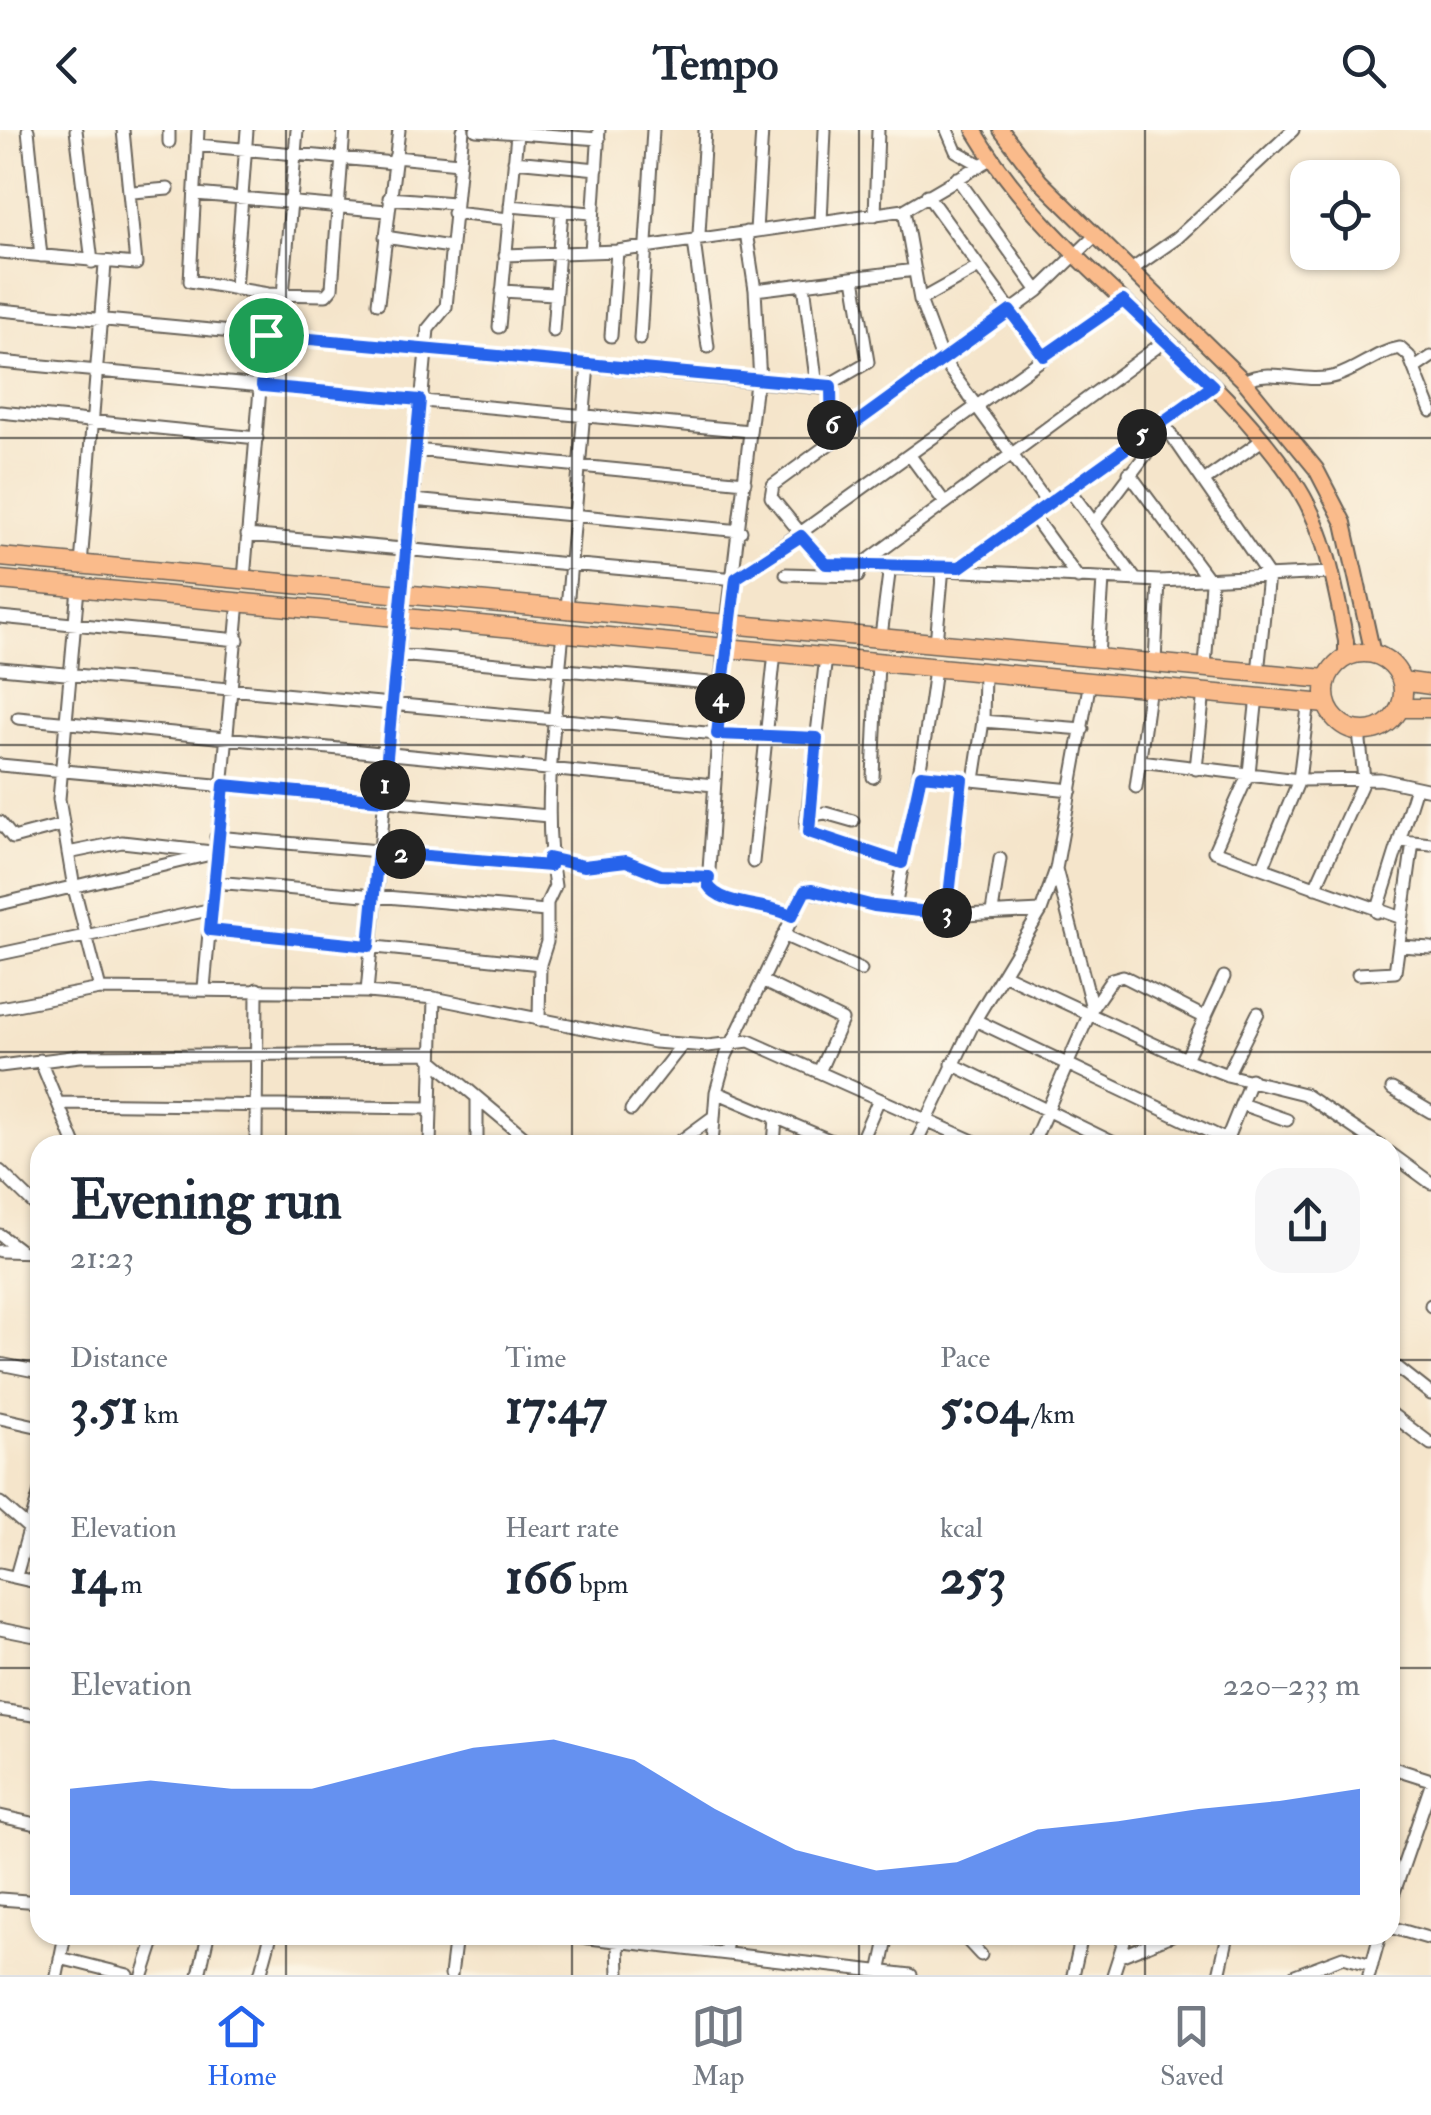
<!DOCTYPE html>
<html lang="en">
<head>
<meta charset="utf-8">
<style>
	body { margin:0; font-family:"IM FELL Double Pica",serif; background:#f6f6f7; color:#1f2937; height:100vh; display:flex; flex-direction:column; font-size:38px; white-space:nowrap }
	* { box-sizing:border-box; margin:0 }
	p { font-size:32px; color:#747a83 }
	.icon { flex:none; width:55px; height:55px; fill:none; stroke:currentColor; stroke-width:2; stroke-linecap:round; stroke-linejoin:round }
	.map { position:relative; flex:1; overflow:hidden }
	.drawer { position:absolute; left:30px; top:1005px; width:1370px; height:810px; display:flex; flex-direction:column; background:#fff; border-radius:30px; box-shadow:0 2px 8px #0004 }
	.drawer>* { flex:none }
	.controls { position:absolute; left:1290px; top:30px; display:grid; gap:20px }
	.controls a { display:grid; place-items:center; width:110px; height:110px; border-radius:20px; background:#fff; box-shadow:0 2px 8px #0004; font-size:50px }
	.pin { position:absolute; display:grid; place-items:center; width:85px; height:85px; color:#fff; margin:-42px; border:5px solid #fff; border-radius:50%; box-shadow:0 2px 10px #0007 }
	.km { position:absolute; width:50px; height:50px; margin:-25px; border-radius:50%; background:#222; color:#fff; font-size:28px; line-height:50px; text-align:center }
	.round { display:grid; place-items:center; flex:none; width:105px; height:105px; border-radius:30px; background:#f6f6f7 }
	.overview { display:flex; align-items:center; justify-content:space-between; height:170px; padding:0 40px }
	h1 { font-size:55px; font-weight:700; line-height:75px }
	.stats { display:grid; grid-template-columns:repeat(3,1fr); gap:15px; height:170px; padding:10px 40px }
	.stats div { display:grid; align-content:center }
	.stats b { font-size:50px; font-weight:700 }
	.stats small { font-size:28px; font-weight:400 }
	.stats p { font-size:28px }
	.chart { height:280px; padding:20px 40px }
	.chart p { display:flex; justify-content:space-between }
	.chart svg { width:100%; height:180px; margin-top:10px; fill:#2563eb; opacity:.7 }
	header { display:flex; justify-content:space-between; align-items:center; height:130px; padding:0 40px; background:#fff; font-size:45px; font-weight:700 }
	.tabs { display:flex; justify-content:space-around; align-items:center; height:140px; border-top:2px solid #e0e1e3; background:#fff; font-size:28px; color:#747a83 }
	.tabs a { display:grid; justify-items:center; gap:5px }
	.tabs .on { color:#2563eb }
	.map>svg:first-child { display:block }
	.lines { fill:none; stroke-linecap:round; stroke-linejoin:round }
	.minor-casing { stroke:#686259; stroke-width:15 }
	.major-casing { stroke:#686259; stroke-width:18 }
	.highway-casing { stroke:#686259; stroke-width:21 }
	.minor { stroke:#fff; stroke-width:11 }
	.major { stroke:#fabb8b; stroke-width:14 }
	.highway { stroke:#fabb8b; stroke-width:18 }
	.route-casing { stroke:#fff; stroke-width:20 }
	.route { stroke:#2563eb; stroke-width:12 }
	.grid { fill:none; stroke:#1c1c1c; stroke-width:2.5; stroke-opacity:0.55 }
</style>
</head>
<body>
<header><svg class="icon" aria-label="back" viewBox="0 0 24 24"><path d="M15 5l-7 7 7 7"/></svg>Tempo<svg class="icon" aria-label="search" viewBox="0 0 24 24"><circle cx="10" cy="10" r="6"/><path d="M15 15l6 6"/></svg></header>
<div class="map">
<svg width="1431" height="1845" viewBox="0 0 1431 1845">
	<rect width="100%" height="100%" fill="#fcf5e5"/>
	<filter id="ink" filterUnits="userSpaceOnUse"><feTurbulence type="fractalNoise" baseFrequency=".01" numOctaves="2"/><feDisplacementMap in="SourceGraphic" scale="20" xChannelSelector="R" yChannelSelector="G"/><feConvolveMatrix kernelMatrix="1 2 1 2 8 2 1 2 1" color-interpolation-filters="sRGB"/></filter>
	<filter id="wash" filterUnits="userSpaceOnUse"><feTurbulence type="fractalNoise" baseFrequency=".0048" numOctaves="4" result="noise"/><feDisplacementMap in="SourceGraphic" scale="40" xChannelSelector="R" yChannelSelector="G"/><feGaussianBlur stdDeviation="2.25" result="paint"/><feColorMatrix in="noise" values="0 0 0 0 0 0 0 0 0 0 0 0 0 0 0 0 0 1.4 0 .05"/><feComposite in="paint" operator="in"/></filter>
	<g filter="url(#wash)">
		<rect width="100%" height="100%" fill="#f5e5cb"/>
	</g>
	<g filter="url(#ink)">
		<g class="lines">
			<g class="minor-casing">
				<path id="minor" d="M28,0l13,126
					M76,0l16,132
					M198,0l-8,151 78,13 58,1 6,-7 12,-158
					M476,0l123,9
					M705,0l-6,104 -5,7 14,106
					M947,0l9,21 25,14
					M169,12v-12
					M197,15l197,18
					M395,27l64,6
					M514,31l83,8
					M957,48l81,113
					M133,62l35,-3
					M196,64l191,17
					M927,65l117,161
					M389,68l65,5
					M510,76l81,7
					M904,80l16,90 22,59 106,145
					M453,83l56,6
					M875,85l3,-85
					M821,92l4,-92
					M756,101l6,-101
					M746,102l9,58 5,92 -5,9 -31,256 -16,238c13,22 61,18 84,31
					M1095,106l-57,55 -265,194 -2,12 55,67 333,17 172,-8
					M385,107l65,10
					M0,122l136,12 -13,-134
					M591,122l8,-122
					M505,125l112,-4 287,-41 87,-51
					M1131,140l46,-32 116,-108
					M804,154l13,103
					M235,159l12,-159
					M755,160l160,-20
					M502,161l52,3
					M283,165l14,-165
					M920,170l59,-33
					M378,173l21,-173
					M0,180l823,78 45,-26 -14,-84
					M499,197l18,-193
					M553,201l9,-121
					M611,206l6,-85
					M640,209l13,-209
					M0,232l750,69
					M1415,238l16,-11
					M1244,251c27,-15 61,4 92,-5 23,-7 40,-24 64,-28l9,8 22,55
					M831,256l2,53
					M0,282l257,26
					M1161,290l107,155 -10,98
					M415,320l330,32
					M911,327l34,46
					M1129,343l82,110 -6,84
					M1204,351l57,-40
					M1068,358l68,92
					M413,370l328,31
					M1033,386l45,62
					M1094,393l71,-94
					M247,405l489,44 387,-278
					M81,435l24,-301
					M960,437l253,-180
					M786,444l72,2 5,-12 302,-223
					M244,449l24,-285
					M78,458l-19,211 15,89 26,101
					M567,478l21,-243
					M0,487l238,23
					M881,506l9,-70
					M936,513l7,-76
					M398,525l323,29
					M826,527l-20,170 3,5 93,31
					M1098,527l5,-78
					M1155,532l4,-81
					M0,538l717,66 100,4
					M1257,566l-8,77 -35,78 188,67
					M18,588l696,67
					M983,591l100,8
					M1140,631l159,19 81,-1 51,11
					M0,635l548,51
					M1196,639l8,-78
					M921,645l150,15
					M873,647l5,-114
					M974,650l9,-59 1,-49
					M1136,657l14,-101
					M807,686l18,-3 28,8
					M0,692l13,16 49,-13
					M216,707l335,29
					M1413,712l18,2
					M68,723l54,-11 90,10
					M548,728l36,8 42,-5 35,14 48,2
					M753,732l22,-210
					M1263,737l36,-87 10,-80
					M215,752l331,29
					M1315,758l49,-109 -5,-47
					M0,774l215,-51
					M895,780c13,-82 31,-161 40,-243
					M992,782l8,-53
					M1377,782l39,-125
					M947,784l15,-135
					M210,800l330,34
					M783,805l78,35
					M1399,816l32,2
					M0,824l213,-45
					M1003,844l183,85 41,16 77,19 75,51
					M1358,844l37,-2 18,-130 -13,-1
					M764,852l78,38 -23,52
					M204,858l35,-387
					M367,862l61,-663 18,-22 17,-177
					M0,878l100,-19 267,3 67,6 220,44 54,4 41,-5 233,104
					M1092,878l20,-29 11,-3 83,42
					M539,890l1,-56 7,-22v-39l8,-17c-14,-81 1,-172 8,-255
					M975,890l262,125
					M430,928l104,87
					M1186,929l38,-82
					M40,930l35,85
					M952,934l166,81
					M0,936l80,-10 350,-3
					M1227,945l31,-62
					M1392,959l39,23
					M716,962l125,53
					M477,968v47
					M59,973l370,5
					M1241,974l46,16
					M631,980l51,-65
					M1226,1011l25,-62
					M256,1015l1,-156
					M430,1015l4,-147
					M675,1015l38,-28
					M712,1015l4,-53 10,-36 79,-165 90,19 69,5 77,-4
					M774,1015l2,-27
					M859,1015l20,-46
					M915,1015l60,-125 66,-109 15,-42 34,-188
					M1032,1015l60,-137 -36,-139
					M1390,1023l41,30
					M0,1041l40,39
					M0,1105l21,16
					M0,1121l40,1
					M1431,1175v1
					M0,1234l40,8
					M1398,1238l33,26
					M1390,1283l41,31
					M0,1288l40,9
					M0,1373l40,35
					M0,1444l40,9
					M16,1446l24,-85
					M0,1499l40,8
					M0,1580l40,6
					M1390,1637l41,13
					M0,1686l40,9
					M0,1769l40,3
					M1390,1774l41,-119
					M1390,1797l41,12
					M563,1805l348,40
					M977,1805l-9,6 13,14
					M618,1812l1,33
					M725,1822l3,-17
					M1120,1826l52,-21
					M60,1828l68,17
					M881,1838l7,-33
					M57,1845l8,-40
					M143,1845l13,-40
					M199,1845l9,-40
					M260,1845l11,-40
					M451,1845l5,-40
					M1073,1845l9,-40
					M1113,1845l13,-40
					M1219,1845l9,-40
					M1295,1845l48,-18 29,8
					M1369,1845l11,-40"/>
			</g>
			<g class="major-casing">
				<path id="major" d="M974,0c83,141 237,222 325,359 28,45 37,102 47,152v16
					M1001,0l39,51 204,200 72,88 28,54 29,131"/>
			</g>
			<g class="highway-casing">
				<path id="highway" d="M0,427l1326,122
					M0,450l1326,124
					M1325 562a39 39 0 1 1 78 0a39 39 0 1 1-78 0Z
					M1402,551l29,4
					M1400,578h31"/>
			</g>
			<use href="#minor" class="minor"/>
			<use href="#major" class="major"/>
			<use href="#highway" class="highway"/>
		</g>
	</g>
	<g class="lines" filter="url(#ink)">
		<g class="route-casing">
			<path id="route" d="M1123,171l90,85 -253,181 -134,-3 -25,-28 -65,42 -19,156 100,4 -8,94 93,31 19,-88 41,4 -15,135 -73,-8 -62,-16 -7,1 -13,25c-22,-13 -71,-9 -84,-31l1,-8 -48,-2 -35,-14 -42,5 -36,-8 2,8 -172,-14 -9,94 -159,-16 14,-145 159,15 37,-400 -158,-14 4,-51 565,51 1,54 178,-129 34,45z"/>
		</g>
		<use href="#route" class="route"/>
	</g>
	<path class="grid" d="M286,0v1015M572,0v1015M859,0v1015M1145,0v1015M0,308h1431M0,615h1431M0,922h1431M0,1230h40M1390,1230h41M0,1538h40M1390,1538h41M286,1805v40M572,1805v40M859,1805v40M1145,1805v40"/>
</svg>
<div class="controls">
<a><svg class="icon" aria-label="locate" viewBox="0 0 24 24"><circle cx="12" cy="12" r="6"/><path d="M12 2v4M12 18v4M2 12h4M18 12h4"/></svg></a>
</div>
<div class="pin" style="left:266px;top:205px;background:#1e9e55"><svg class="icon" aria-label="arrive" viewBox="0 0 24 24"><path d="M6 21V4h12l-3 4 3 4H6"/></svg></div>
<b class="km" style="left:385px;top:655px">1</b>
<b class="km" style="left:401px;top:724px">2</b>
<b class="km" style="left:947px;top:783px">3</b>
<b class="km" style="left:720px;top:568px">4</b>
<b class="km" style="left:1142px;top:304px">5</b>
<b class="km" style="left:832px;top:295px">6</b>
<section class="drawer">
<div class="overview"><div><h1>Evening run</h1><p>21:23</p></div><a class="round"><svg class="icon" aria-label="share" viewBox="0 0 24 24"><path d="M12 15V3M7 8l5-5 5 5M5 13v7h14v-7"/></svg></a></div>
<div class="stats">
<div><p>Distance</p><b>3.51<small> km</small></b></div>
<div><p>Time</p><b>17:47</b></div>
<div><p>Pace</p><b>5:04<small> /km</small></b></div>
</div>
<div class="stats">
<div><p>Elevation</p><b>14<small> m</small></b></div>
<div><p>Heart rate</p><b>166<small> bpm</small></b></div>
<div><p>kcal</p><b>253</b></div>
</div>
<div class="chart"><p><span>Elevation</span>220–233 m</p>
<svg viewBox="0 0 160 44" preserveAspectRatio="none"><path d="M0 44V18L10 16L20 18L30 18L40 13L50 8L60 6L70 11L80 23L90 33L100 38L110 36L120 28L130 26L140 23L150 21L160 18V44z"/></svg>
</div>
</section>
</div>
<nav class="tabs">
<a class="on"><svg class="icon" aria-label="home" viewBox="0 0 24 24"><path d="M3 11l9-7 9 7M6 9v11h12V9"/></svg>Home</a>
<a><svg class="icon" aria-label="map" viewBox="0 0 24 24"><path d="M3 6l6-2 6 2 6-2v14l-6 2-6-2-6 2zM9 4v14M15 6v14"/></svg>Map</a>
<a><svg class="icon" aria-label="saved" viewBox="0 0 24 24"><path d="M7 4h10v16l-5-4-5 4z"/></svg>Saved</a>
</nav>
</body>
</html>
